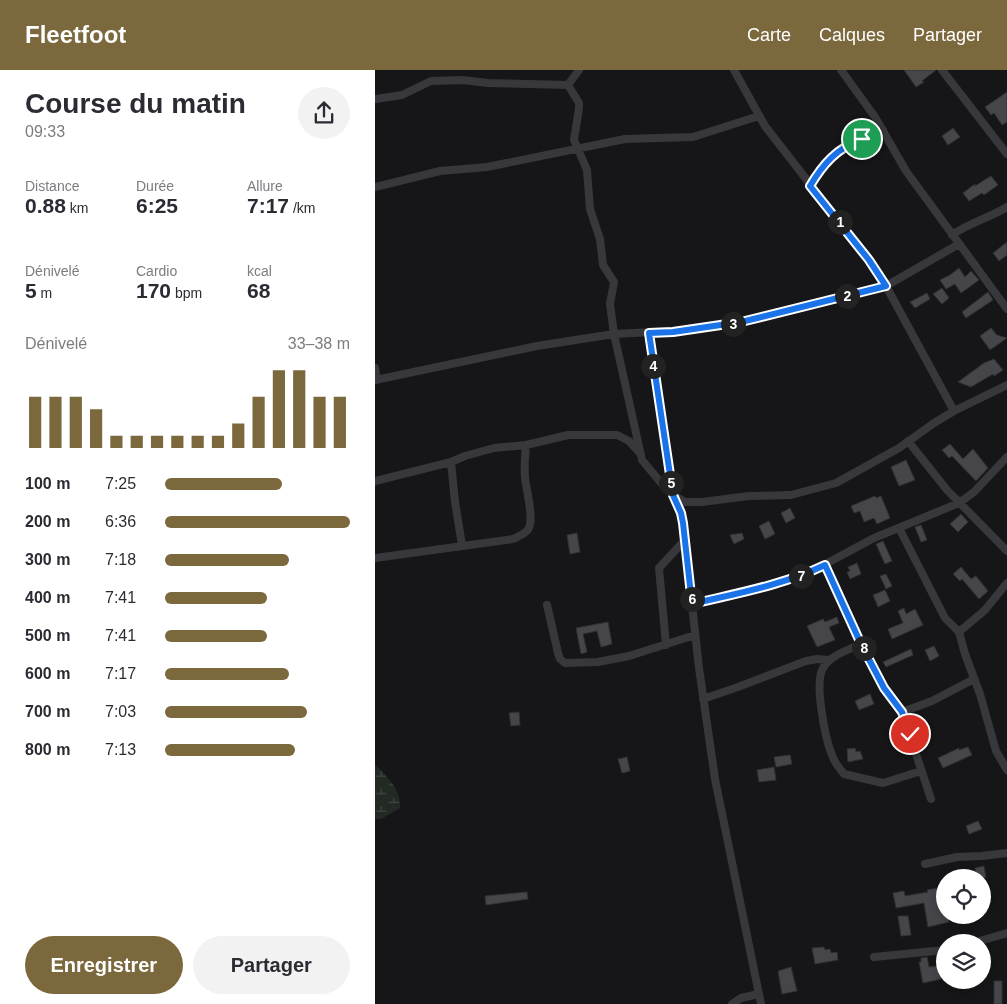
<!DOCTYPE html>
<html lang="fr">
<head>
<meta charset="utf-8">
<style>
	body { margin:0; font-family:Helvetica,sans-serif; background:#f2f2f3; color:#2b2b33; height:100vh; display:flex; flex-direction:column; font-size:19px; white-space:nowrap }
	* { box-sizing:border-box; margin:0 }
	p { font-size:16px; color:#7c7c81 }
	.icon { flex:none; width:28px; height:28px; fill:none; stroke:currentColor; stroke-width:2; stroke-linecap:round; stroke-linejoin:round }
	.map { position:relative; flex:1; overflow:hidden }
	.side { display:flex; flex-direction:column; background:#fff; width:375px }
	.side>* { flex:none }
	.fabs { position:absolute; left:561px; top:799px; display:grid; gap:10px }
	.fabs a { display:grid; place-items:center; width:55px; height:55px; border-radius:50%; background:#fff; box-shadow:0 2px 8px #0003; font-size:25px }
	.pin { position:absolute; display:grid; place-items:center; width:42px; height:42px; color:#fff; margin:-21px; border:2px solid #fff; border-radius:50%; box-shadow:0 1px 5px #0007 }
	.km { position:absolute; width:25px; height:25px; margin:-12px; border-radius:50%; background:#222; color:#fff; font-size:14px; line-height:25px; text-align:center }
	.round { display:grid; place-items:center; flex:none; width:52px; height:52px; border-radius:26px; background:#f2f2f3 }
	.overview { display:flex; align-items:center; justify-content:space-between; height:85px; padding:0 25px }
	h1 { font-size:28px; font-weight:800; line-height:38px }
	.stats { display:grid; grid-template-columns:repeat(3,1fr); gap:8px; height:85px; padding:5px 25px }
	.stats div { display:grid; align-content:center }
	.stats b { font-size:21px; font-weight:800 }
	.stats small { font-size:14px; font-weight:400 }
	.stats p { font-size:14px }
	.chart { height:140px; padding:10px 25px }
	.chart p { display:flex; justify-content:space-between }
	.chart svg { width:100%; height:90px; margin-top:5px; stroke:#7b683d; stroke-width:6 }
	.cta { display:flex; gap:10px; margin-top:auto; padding:10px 25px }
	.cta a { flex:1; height:58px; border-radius:30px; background:#7b683d; color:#fff; font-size:20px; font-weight:800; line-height:58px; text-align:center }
	.cta a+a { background:#f2f2f3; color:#2b2b33 }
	ul { padding:0 25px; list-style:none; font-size:16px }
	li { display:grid; grid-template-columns:80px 60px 1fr; align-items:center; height:38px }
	li i { height:12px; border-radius:6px; background:#7b683d }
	header { display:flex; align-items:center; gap:30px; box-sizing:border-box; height:70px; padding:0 25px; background:#7b683d; color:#fff }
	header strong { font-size:24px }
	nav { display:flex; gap:28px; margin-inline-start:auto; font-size:18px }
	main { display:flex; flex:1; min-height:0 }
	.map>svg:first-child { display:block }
	.wetland { fill:url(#wetland-marsh) }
	.building { fill:#46464a; stroke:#313134 }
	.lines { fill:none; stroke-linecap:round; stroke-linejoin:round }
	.minor { stroke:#38383c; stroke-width:8 }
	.route-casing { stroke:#fff; stroke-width:10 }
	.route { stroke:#1a73e8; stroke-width:6 }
</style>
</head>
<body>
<header>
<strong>Fleetfoot</strong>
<nav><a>Carte</a><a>Calques</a><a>Partager</a></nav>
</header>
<main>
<section class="side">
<div class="overview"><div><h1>Course du matin</h1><p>09:33</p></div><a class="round"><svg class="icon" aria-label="share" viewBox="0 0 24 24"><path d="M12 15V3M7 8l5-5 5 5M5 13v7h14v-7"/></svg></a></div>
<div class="stats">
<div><p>Distance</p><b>0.88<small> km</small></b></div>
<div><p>Durée</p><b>6:25</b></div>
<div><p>Allure</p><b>7:17<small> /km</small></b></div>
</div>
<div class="stats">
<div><p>Dénivelé</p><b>5<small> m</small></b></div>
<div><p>Cardio</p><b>170<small> bpm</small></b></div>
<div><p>kcal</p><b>68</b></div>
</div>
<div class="chart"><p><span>Dénivelé</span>33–38 m</p>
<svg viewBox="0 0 160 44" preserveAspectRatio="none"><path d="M5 44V19M15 44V19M25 44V19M35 44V25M45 44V38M55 44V38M65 44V38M75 44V38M85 44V38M95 44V38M105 44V32M115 44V19M125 44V6M135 44V6M145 44V19M155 44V19"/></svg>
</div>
<ul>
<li><b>100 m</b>7:25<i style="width:63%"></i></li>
<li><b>200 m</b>6:36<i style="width:100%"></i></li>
<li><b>300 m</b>7:18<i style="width:67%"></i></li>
<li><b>400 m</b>7:41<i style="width:55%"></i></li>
<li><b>500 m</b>7:41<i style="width:55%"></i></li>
<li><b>600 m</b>7:17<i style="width:67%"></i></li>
<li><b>700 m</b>7:03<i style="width:77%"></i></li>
<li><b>800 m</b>7:13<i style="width:70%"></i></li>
</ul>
<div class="cta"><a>Enregistrer</a><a>Partager</a></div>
</section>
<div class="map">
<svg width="632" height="934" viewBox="0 0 632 934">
	<defs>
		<pattern id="wetland-marsh" width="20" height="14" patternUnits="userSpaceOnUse" patternTransform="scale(1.25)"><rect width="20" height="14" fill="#232a24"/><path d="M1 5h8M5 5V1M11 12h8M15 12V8" fill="none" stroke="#404642"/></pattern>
	</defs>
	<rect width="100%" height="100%" fill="#161618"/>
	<path class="wetland" d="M0,695c12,10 27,27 25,43l-19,11h-6z"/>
	<path class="building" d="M529,0h32l-14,11 2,1 -8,5z
		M632,22v30l-5,3 -8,-12 -3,2 -6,-8z
		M578,58l7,9 -12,8 -6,-9z
		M616,106l7,9 -14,10 -2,-2 -13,8 -6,-8 12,-9v2z
		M632,172v13l-8,6 -6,-8z
		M584,198l6,9 6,-6 8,9 -18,13 -6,-9 -9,5 -6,-9 10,-5z
		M567,218l7,10 -7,6 -9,-10z
		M613,222l5,8 -27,18 -4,-6z
		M552,223l3,6 -15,9 -5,-6z
		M616,258l6,7 10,3 -17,12 -10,-14z
		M619,289l9,11 -9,6 -1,-2 -22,13 -13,-5 26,-19z
		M575,374l13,15 10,-10 15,19 -12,13 -24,-25 -3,2 -7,-8z
		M531,390l9,20 -16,6 -8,-19z
		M500,426l1,2 5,-2 9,22 -13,6 -3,-6 -10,4 -4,-11 -6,2 -3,-7z
		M415,438l5,10 -9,5 -5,-10z
		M586,444l7,8 -10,10 -8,-8z
		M394,451l6,13 -10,5 -6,-13z
		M546,455l6,15 -6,2 -6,-15z
		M202,463l3,19 -10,2 -3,-19z
		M367,463l2,6 -10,5 -4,-9z
		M508,471l9,20 -7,3 -9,-20z
		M482,493l4,11 -11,5 -3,-7 3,-1 -2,-4z
		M586,497l10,12 5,-3 12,15 -9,8 -17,-20 -2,2 -7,-7z
		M511,504l6,12 -6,3 -6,-13z
		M510,520l5,11 -12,6 -5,-12z
		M529,538l2,6 9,-5 8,16 -31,14 -4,-10 15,-6 -5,-12z
		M462,547l2,6 -10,4 6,13 -18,7 -10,-21 16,-7 2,3z
		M233,552l4,22 -11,3 -4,-16 -14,3 4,18 -6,2 -5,-26z
		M559,576l5,10 -9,5 -5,-11z
		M536,579l2,6 -27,12 -3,-5z
		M495,624l4,10 -15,6 -4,-9z
		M144,642l1,13 -9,1 -2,-13z
		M593,677l4,8 -29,13 -5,-10 21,-10v2z
		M480,678l1,4 4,-1 3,8 -15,3 -1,-13z
		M415,685l2,9 -16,3 -2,-10z
		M252,687l3,14 -8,2 -4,-14z
		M399,697l2,13 -17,2 -2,-12z
		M603,751l4,8 -13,5 -3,-8z
		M609,796l2,12 -10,-2 -1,-8z
		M563,818l4,18 3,-1v10h3l1,7 -21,5 -4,-24 -28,5 -3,-15 11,-2 1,5 23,-4 -1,-2z
		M152,822l1,7 -42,6 -1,-9z
		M523,846h10l3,19 -10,1z
		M449,877l1,3 5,-1 1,4 6,-1 1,8 -23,4 -3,-16z
		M552,887l2,10 10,-1 2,13 -18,4 -4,-21h2v-4z
		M416,897l6,24 -15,3 -4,-23z
		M619,911h8v23h-8z"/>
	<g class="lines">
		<path class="minor" d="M359,0l31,56 104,134 17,26 68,125
			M466,0l34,47 31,54 101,138
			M567,0l65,84
			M193,15l11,18v5l-5,32 13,30 3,39 10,30 3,26 11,17 -4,22 4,30 28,126 20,24 11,11 12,7h17l47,-6 42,-1 45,-12 63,-35 35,-25 20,-12 53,-26
			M193,15l11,-15
			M0,29l27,-4 29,-14 31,-1 26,3 80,2
			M435,116c12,-21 25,-36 47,-46 9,-4 17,-5 26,-10
			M0,117l65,-16 47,-4 138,-28 68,-2 66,-21
			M577,165c17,-12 37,-17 55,-28
			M274,263l24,162 8,18 2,10 16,145 16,111 46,225
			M0,298l2,12
			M0,310l162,-34 77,-12 59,-3 32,-3 36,-6 35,-8 110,-28 73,-42
			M533,371l39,49 60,61
			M76,392l4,40 7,43
			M0,411l76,-19 14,-6 29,-8 32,-3 42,-10h49l12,6 11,12
			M524,458l46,90 14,14 6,22 15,40 16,57 11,19
			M0,488l138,-19c6,-3 13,-5 16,-11 5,-12 -3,-38 -4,-51 -1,-11 0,-21 1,-32
			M450,495l54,114 9,16 14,17 29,87
			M317,534l72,-17 41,-12 69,-37 85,-35 15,-11 33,-35
			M172,535l11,48 2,6 5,4 33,-1 31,-6 66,-21
			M584,562l26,-22 22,-27
			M486,574c-12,6 -31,11 -38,24 -9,15 2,70 9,87 2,7 7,13 12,19l39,9 38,-12
			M291,575l-7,-77 25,-27
			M328,629l35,-12 68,-26 11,-2 12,1
			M527,642l30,-11 42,-22
			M550,794l32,-7 25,-1 25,-3
			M601,872l31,-9
			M499,887l71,-7
			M357,934l9,-6 18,-4"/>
	</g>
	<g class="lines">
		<g class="route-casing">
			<path id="route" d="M487,69c-25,9 -39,25 -52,47l59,74 17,26 -145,36 -68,10 -24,1 24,162 8,18 2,10 9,81c46,-11 91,-19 133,-39l36,79 23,44 18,24 8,22"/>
		</g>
		<use href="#route" class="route"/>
	</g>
</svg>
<div class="fabs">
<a><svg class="icon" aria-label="locate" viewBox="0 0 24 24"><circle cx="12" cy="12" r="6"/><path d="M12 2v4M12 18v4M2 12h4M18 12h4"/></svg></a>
<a><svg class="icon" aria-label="layers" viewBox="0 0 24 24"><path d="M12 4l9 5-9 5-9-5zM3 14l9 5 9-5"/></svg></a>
</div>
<div class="pin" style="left:487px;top:69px;background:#1e9e55"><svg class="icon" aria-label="arrive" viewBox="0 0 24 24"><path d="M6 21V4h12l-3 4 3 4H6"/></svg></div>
<div class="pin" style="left:535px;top:664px;background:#d93025"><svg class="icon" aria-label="check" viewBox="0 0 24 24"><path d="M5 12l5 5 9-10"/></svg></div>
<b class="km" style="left:465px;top:152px">1</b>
<b class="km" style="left:472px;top:226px">2</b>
<b class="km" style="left:358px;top:254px">3</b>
<b class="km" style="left:278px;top:296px">4</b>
<b class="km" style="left:296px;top:413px">5</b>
<b class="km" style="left:317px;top:529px">6</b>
<b class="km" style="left:426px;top:506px">7</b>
<b class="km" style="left:489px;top:578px">8</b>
</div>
</main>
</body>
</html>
